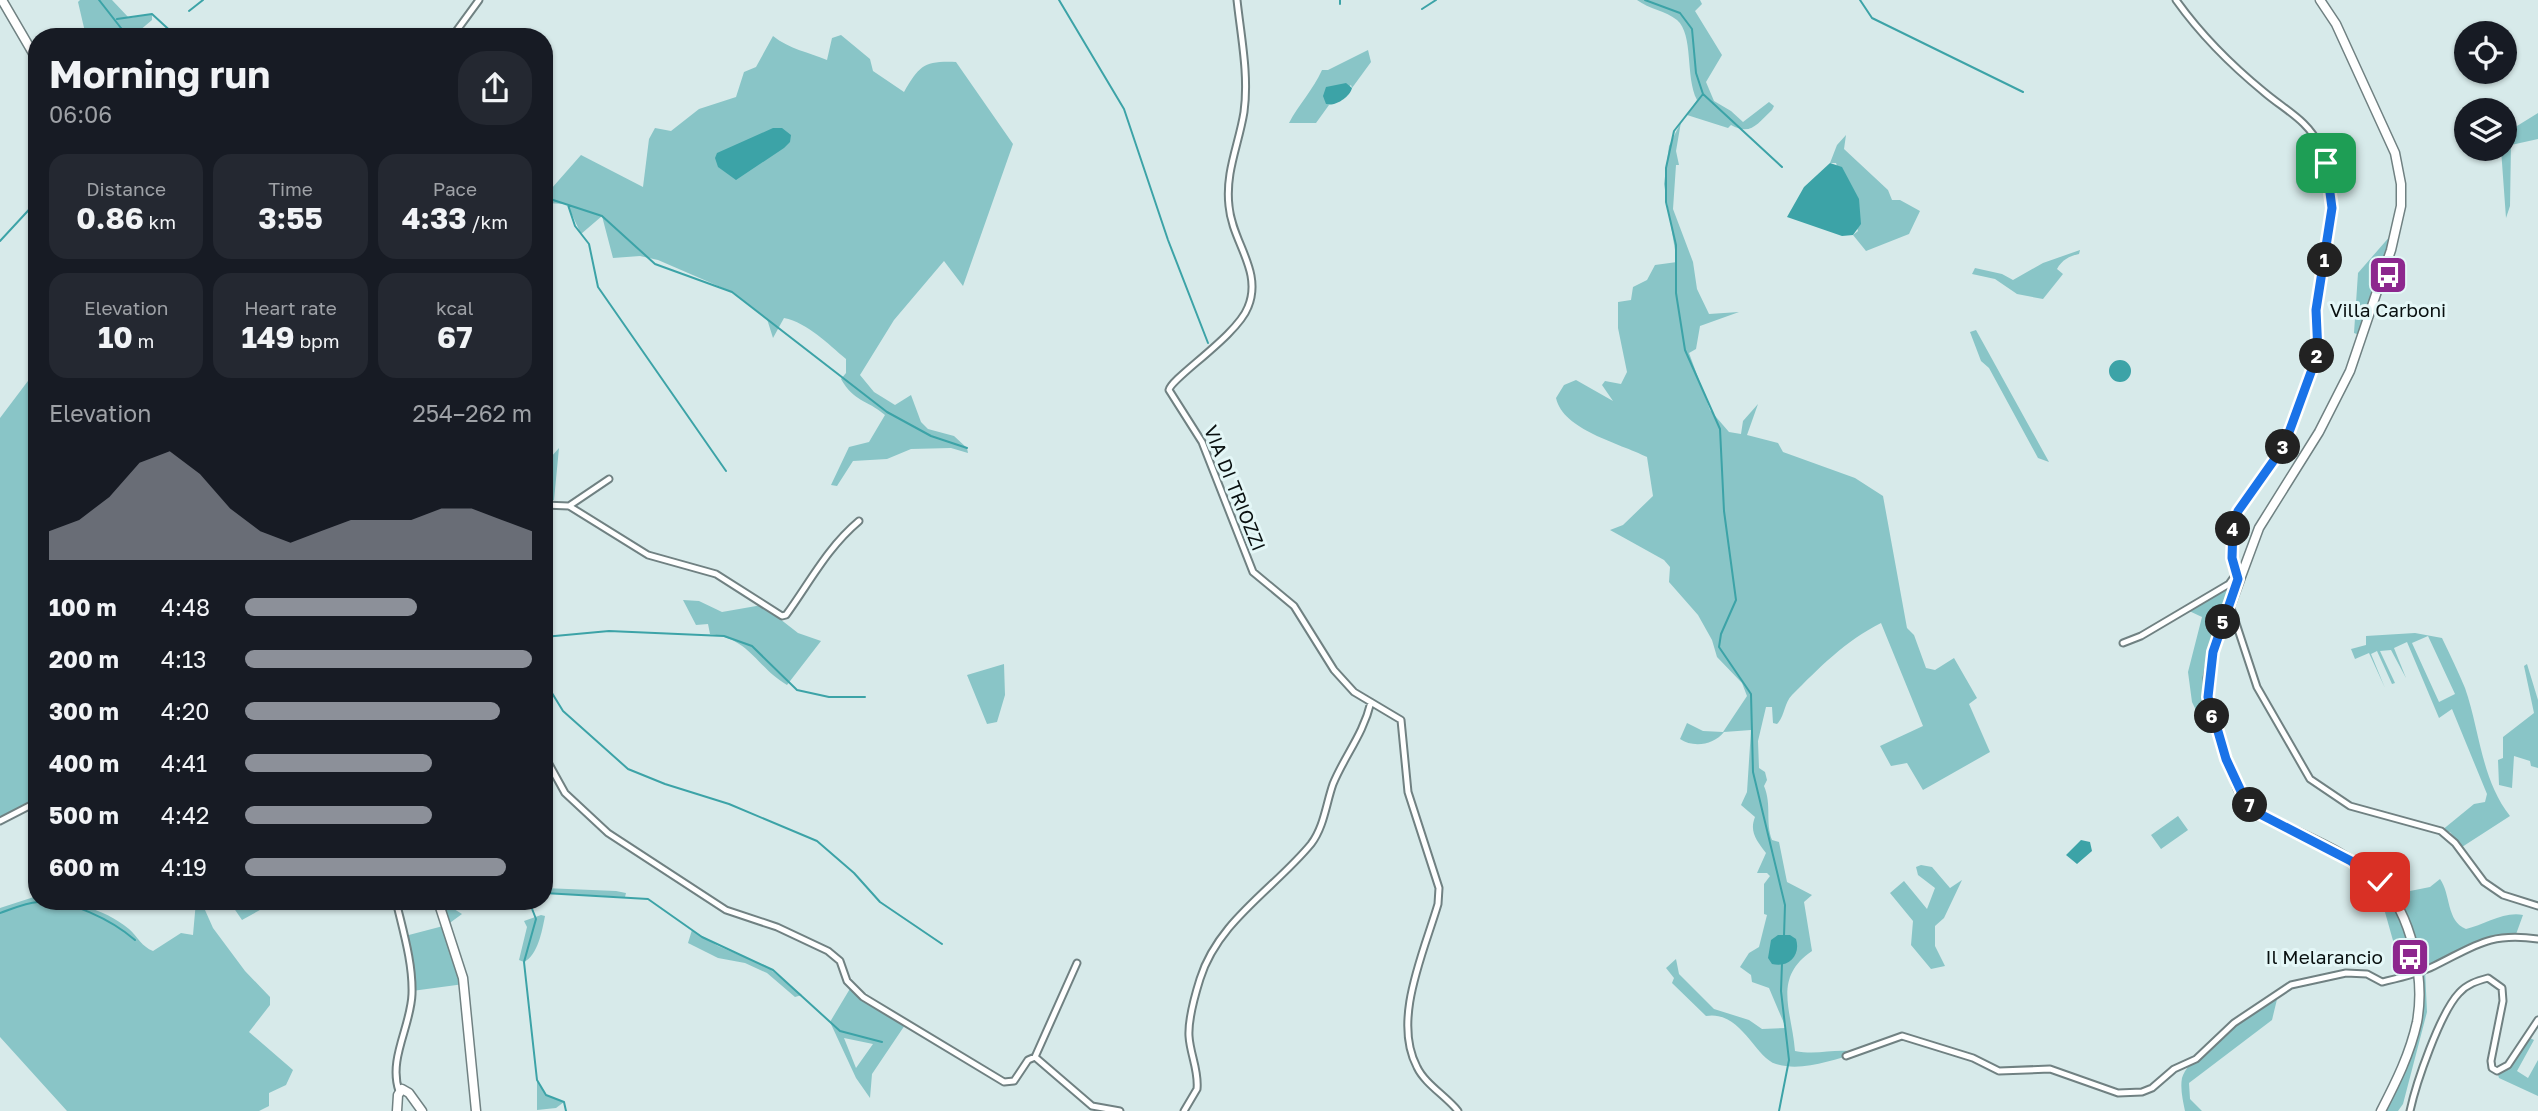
<!DOCTYPE html>
<html lang="en">
<head>
<meta charset="utf-8">
<style>
	body { margin:0; font-family:"Golos Text",sans-serif; background:#242831; color:#f1f3f6; height:100vh; display:flex; flex-direction:column; font-size:26px; white-space:nowrap }
	* { box-sizing:border-box; margin:0 }
	p { font-size:23px; color:#9ea1a6 }
	.icon { flex:none; width:38px; height:38px; fill:none; stroke:currentColor; stroke-width:2; stroke-linecap:round; stroke-linejoin:round }
	.map { position:relative; flex:1; overflow:hidden }
	.drawer { position:absolute; left:28px; top:28px; width:525px; height:882px; display:flex; flex-direction:column; background:#171b24; border-radius:28px; box-shadow:0 2px 5px #0004 }
	.drawer>* { flex:none }
	.tools { position:absolute; left:2454px; top:21px; display:grid; gap:14px }
	.tools a { display:grid; place-items:center; width:63px; height:63px; border-radius:50%; background:#171b24; box-shadow:0 2px 5px #0004; font-size:35px }
	.pin { position:absolute; display:grid; place-items:center; width:60px; height:60px; color:#fff; margin:-30px; border-radius:14px; box-shadow:0 4px 10px #0006 }
	.km { position:absolute; width:35px; height:35px; margin:-18px; border-radius:50%; background:#222; color:#fff; font-size:19px; line-height:35px; text-align:center }
	.round { display:grid; place-items:center; flex:none; width:74px; height:74px; border-radius:28px; background:#242831 }
	.head { display:flex; align-items:center; justify-content:space-between; height:119px; padding:0 21px }
	h1 { font-size:38px; font-weight:700; line-height:52px }
	.figures { display:grid; grid-template-columns:repeat(3,1fr); gap:10px; height:119px; padding:7px 21px }
	.figures div { display:grid; align-content:center; border-radius:18px; background:#242831; text-align:center }
	.figures b { font-size:30px; font-weight:700 }
	.figures small { font-size:19px; font-weight:400 }
	.figures p { font-size:19px }
	.chart { height:196px; padding:14px 21px }
	.chart p { display:flex; justify-content:space-between }
	.chart svg { width:100%; height:126px; margin-top:7px; fill:#8c9099; opacity:.7 }
	ul { padding:0 21px; list-style:none; font-size:23px }
	li { display:grid; grid-template-columns:112px 84px 1fr; align-items:center; height:52px }
	li i { height:18px; border-radius:9px; background:#8c9099 }
	.map>svg:first-child { display:block }
	.green { fill:#89c5c7; fill-rule:evenodd }
	.water { fill:#3ca3a7 }
	.lines { fill:none; stroke-linecap:round; stroke-linejoin:round }
	.stream { stroke:#3ca3a7; stroke-width:2 }
	.street-casing { stroke:#708182; stroke-width:9 }
	.secondary-casing { stroke:#708182; stroke-width:11 }
	.street { stroke:#fff; stroke-width:5 }
	.secondary { stroke:#fff; stroke-width:8 }
	.route-casing { stroke:#fff; stroke-width:14 }
	.route { stroke:#1a73e8; stroke-width:9 }
	.labels { text-anchor:middle; stroke-width:6; stroke-linejoin:round; paint-order:stroke }
	.poi-label { font-size:19px; fill:#091010; stroke:#e4f7f7 }
	.street-label { font-size:19px; fill:#091010; stroke:#e4f7f7 }
</style>
</head>
<body>
<div class="map">
<svg width="2538" height="1111" viewBox="0 0 2538 1111">
	<rect width="100%" height="100%" fill="#d7eaea"/>
	<path class="green" d="M80,0h32l17,18 23,-4v6l-13,11 -15,-1 4,7h-49l6,-5 -7,-30z
		M1637,0h63l2,4 -7,7 27,44 -16,27 8,19 17,10 12,11 26,-20 5,4 -2,4c-15,14 -21,26 -41,15l-3,3 -41,-13 10,-15c-12,-23 -3,-65 -20,-80 -11,-9 -28,-11 -40,-20z
		M841,35l29,24 3,12 31,21c16,-27 20,-31 52,-30l57,82 -50,142 -19,-25 -50,59 -34,55 14,17 21,13 16,-10 10,27 7,7 26,7 13,12 1,5 -17,-5 -40,1 -24,10 -34,2 -16,25 -6,-1 18,-38 20,-5 16,-27c-19,-16 -31,-13 -44,-36l5,-6v-14c-18,-15 -38,-36 -62,-41l-11,20 -6,-19 -35,-27 -74,-32 -18,-4 -27,2 -11,-42 -21,18 -14,-30 -23,-1v-6l37,-42 62,32 6,-48 6,-11 16,3 28,-22 37,-12 8,-25 12,-5 17,-31c16,13 35,16 54,24l5,-22z
		M1368,50l3,12 -19,26 -1,-3 -25,19 3,1 -13,18h-27c10,-19 24,-33 33,-53h6z
		M2538,113v26l-27,6 -1,61 -4,12 -5,-69h3v-15z
		M1681,122l-5,29 3,14h-3l-3,44 20,53 4,27 12,25 30,-2 -39,14 -4,23 -7,4 21,57 19,22 12,2 2,-13 15,-17 -11,31 31,8 5,9 72,26 28,18 24,132 7,7 12,33 9,2 19,-12 23,40 -8,6 21,48 -67,38 -16,-27 -16,3 -11,-20 43,-20 -42,-103c-36,18 -62,45 -89,72 -8,8 -7,21 -15,29l-4,-1 -1,-16h-6l-8,34 1,27 6,4 2,8 -3,6c8,19 1,36 8,54l7,2 8,40 25,13 -8,7 8,49c-40,27 -20,60 -17,100 24,5 44,-4 62,2 -24,7 -56,19 -81,11 -21,-6 -35,-54 -70,-48l-34,-33 2,-5 -8,-10 10,-9 3,15 35,35 35,11 13,9 24,-1 -17,-40 -17,-6 -1,-7 -11,-8 9,-14 10,-6 8,-32 -3,-1v-30l6,-8 -3,-3h-10l9,-20c-9,-12 -17,-21 -11,-36l-14,-12 6,-13 4,-62 -27,2c-10,13 -31,16 -44,7l7,-16 16,8 20,1 24,-36 -5,-13 -25,-26 -5,-17 -14,-25 -29,-33 1,-15 -6,-7 -54,-30 13,-5 30,-29 -6,-39c-28,-14 -84,-27 -91,-59l8,-13 12,-5 37,21 -11,-16 3,-4 16,3 6,-12 -9,-44v-26l13,-2 2,-13 14,-7 8,-15 22,-3 -13,-78 5,-38z
		M1846,135l-2,14 44,41 4,10h8l20,11 -11,23 -43,17 -13,-16 5,-4 -22,-68h-6l7,-18z
		M2398,227l-36,109 -8,-3 4,-60z
		M2080,250l-1,4c-10,2 -17,6 -22,15l6,5 -20,25 -26,-5 -22,-15 -23,-5 3,-6 27,6 11,6 30,-17z
		M1976,330l73,132 -11,-4 -49,-90 -8,-7 -11,-29z
		M37,369v433l-37,19v-403z
		M559,448l-5,52h-10v-44l7,1z
		M2238,579l-30,99 9,53 -10,2 -15,-31 -4,-30 14,-55 -15,-7z
		M683,600l16,1 23,11 40,-7 36,28 23,8 -34,44c-32,-19 -36,-46 -77,-51l-2,-10 -12,1z
		M2415,633l27,5c8,17 16,33 23,50 15,43 16,91 45,128l-48,31 -12,-15 -9,-1 33,-27 11,-2 2,-8 -35,-85 -13,9 -32,-76 -13,6 12,30 -15,-28 -11,1 15,32 -3,1 -15,-33 -6,3 14,34 -16,-35 -14,6 -4,-10 15,-4v-9zM2428,636l27,58 -16,8 -27,-59z
		M1004,664l1,31 -8,27 -10,2 -20,-49z
		M2527,664l11,36v68l-7,-2 -1,-5 -16,-5 -2,32 -13,-3 -1,-25 5,-2v-21l31,-24 -10,-47z
		M2178,816l10,14 -27,19 -10,-14z
		M1921,865l11,2 18,21 12,-8 -18,38 -9,8v20l10,20 -14,3 -20,-24 2,-24 -23,-28 14,-12 23,28 8,-21 -17,-13 -2,-8z
		M2379,874l17,8 9,10 25,-5 10,-8c11,15 6,42 26,50 18,-4 38,-18 57,-14l-8,22 -35,5 -55,28 2,42 -24,92 -5,7h-17l36,-91 -1,-47 -13,3 -22,-78 5,-8 -11,-12z
		M544,888l72,3 10,2 -1,4 -81,-4z
		M37,896v5c33,0 65,6 92,28 8,7 13,18 24,22l28,-18 12,2 3,-34h5l12,27 32,43 25,26v8l-21,27 44,38 -7,15 -17,8v13l-10,5h-192l-67,-74v-129z
		M229,901h47l-34,19z
		M438,901h14l2,8 8,5 -15,11 17,59 -52,7 -7,-55 42,-11z
		M541,915l4,1c-3,15 -7,39 -21,46l-5,-2 8,-33 -3,-6z
		M692,930l26,16 48,20 36,29 -7,2 -28,-24 -22,-10 -27,-5 -30,-15z
		M851,987l56,35 -35,52 -2,24 -14,-20 -26,-56zM844,1038l29,6 -17,24z
		M2279,991l-7,29 -83,63 1,16 12,12h-17c-2,-10 -5,-22 -3,-33 8,-26 74,-71 97,-87z
		M2528,1037l6,3 -17,31 11,7 10,-18v36l-39,-18 -2,-7 6,-1z
		M537,1080l9,15 18,7 -8,6 -19,2z"/>
	<path class="water" d="M1346,83l6,5c-2,9 -17,19 -26,16l-3,-8 3,-9z
		M773,128h9l9,7 -1,7 -6,6 -48,32 -18,-13 -3,-9 2,-5z
		M1830,163l12,4 17,32 2,25 -8,11 -11,1 -55,-19 17,-30z
		M2109 371a11 11 0 1 1 22 0a11 11 0 1 1-22 0Z
		M2081,840l9,2 2,9 -15,13 -11,-9z
		M1778,935h12l6,4c5,16 -7,29 -24,25l-4,-6 3,-18z"/>
	<g class="lines">
		<path class="stream" d="M99,0l29,37
			M1059,0l65,109 44,131 40,103
			M1340,0v4
			M1645,0l35,13 12,16 4,44 7,21 79,73
			M1860,0l12,18 151,74
			M1422,9l14,-9
			M189,11l14,-11
			M117,19l35,-5 25,23
			M1703,94l-29,37 -8,37v34l10,43v48l9,57 35,79 4,82 12,89 -15,34 -2,13 32,47 2,78 32,133 -1,31
			M544,197l58,19 53,48 77,28 155,120 44,24 36,12
			M568,205l7,21 14,18 9,43 128,184
			M0,241l37,-40
			M544,637l65,-6 115,5 28,10 45,44 32,7h36
			M544,680l19,31 65,58 37,15 64,20 88,37 37,32 26,29 62,42
			M544,893l104,6 54,38 71,33 67,61 42,11
			M529,901l7,18 -12,43 13,118 9,15 18,7 2,9
			M0,913c12,-4 25,-10 38,-11 31,-4 75,19 97,38
			M1779,1111l10,-51 -8,-69 1,-28"/>
		<g class="street-casing">
			<path id="street" d="M1237,0c4,37 12,75 7,112 -5,32 -19,60 -15,94 3,36 34,65 19,101 -11,29 -77,71 -79,83l33,52 51,130 41,34 40,64 20,22 47,28 7,72 31,96 -1,16c-14,48 -46,116 -21,163 8,17 29,29 41,44
				M2176,0c25,35 55,65 88,92 21,18 45,29 56,55 26,60 0,104 -3,162 -1,16 3,32 0,48 -5,23 -16,47 -25,70 -21,51 -81,89 -54,152
				M452,37l27,-37
				M544,505l25,1 79,49 68,19 66,42 4,-1c24,-33 41,-67 73,-94
				M569,506l40,-27
				M2230,605l27,82 53,92 40,27 91,25 14,12 29,39 19,13 35,11
				M2123,643l18,-7 88,-52 7,-10
				M544,755l21,38 43,40 118,77 51,17 51,24 12,10 7,20 16,16 141,85 10,-1 14,-21 7,-3 57,49 28,5
				M0,821l37,-19
				M396,901c7,30 17,62 16,93 -1,32 -24,65 -13,97
				M1846,1056l56,-20 71,22 26,13 51,-2 68,24 24,-1 10,-4 22,-19 22,-10 38,-36 57,-38 55,-12 21,1 15,8c17,-4 36,-8 52,-16 41,-20 55,-34 104,-27
				M1035,1057l42,-94
				M1184,1111l13,-22c2,-18 -7,-35 -8,-53 -1,-17 6,-41 11,-57 18,-58 74,-90 111,-135 13,-17 15,-40 22,-60 12,-29 30,-49 38,-82
				M2410,1111c6,-28 30,-98 49,-118 8,-9 18,-12 29,-15l14,10 1,13 -12,60 1,7 5,3 11,-6 30,-45"/>
		</g>
		<g class="secondary-casing">
			<path id="secondary" d="M2,0l35,60
				M2320,0l16,24 59,129 6,31v22l-10,44 -41,121 -31,61 -60,96 -46,124 -5,26 2,33 28,78 22,25c39,20 88,37 120,68 32,32 45,97 37,140 -7,32 -21,60 -36,89
				M438,901l25,77 13,133
				M397,1111l1,-16 4,-6 7,4 13,18"/>
		</g>
		<use href="#street" class="street"/>
		<use href="#secondary" class="secondary"/>
	</g>
	<g class="lines">
		<g class="route-casing">
			<path id="route" d="M2326,163l6,45 -16,102 2,43 -34,93 -46,65 -5,17 -1,30 6,21 -25,73 -5,45 18,62 20,43 14,12 91,47 29,21"/>
		</g>
		<use href="#route" class="route"/>
	</g>
	<defs>
		<g id="bus-square" transform="scale(2.0125)"><rect x="-9" y="-9" width="18" height="18" rx="4" fill="#8d278e" stroke="#e4f7f7"/><path d="M-5-6H5V4H4V6H2V4H-2V6H-4V4H-5ZM-3.5-4V0h7V-4ZM-3.5 1.2v1.5H-2V1.2ZM2 1.2v1.5H3.5V1.2Z" fill="#fff"/></g>
	</defs>
	<g fill-rule="evenodd">
		<use href="#bus-square" x="2388" y="275"/>
		<use href="#bus-square" x="2410" y="957"/>
	</g>
	<g class="labels">
		<g class="poi-label">
			<text x="2388" y="317">Villa Carboni</text>
			<text x="2383" y="964" text-anchor="end">Il Melarancio</text>
		</g>
		<g class="street-label">
			<text transform="translate(1235 488) rotate(68)" y="7">VIA DI TRIOZZI</text>
		</g>
	</g>
</svg>
<div class="tools">
<a><svg class="icon" aria-label="locate" viewBox="0 0 24 24"><circle cx="12" cy="12" r="6"/><path d="M12 2v4M12 18v4M2 12h4M18 12h4"/></svg></a>
<a><svg class="icon" aria-label="layers" viewBox="0 0 24 24"><path d="M12 4l9 5-9 5-9-5zM3 14l9 5 9-5"/></svg></a>
</div>
<div class="pin" style="left:2326px;top:163px;background:#1e9e55"><svg class="icon" aria-label="arrive" viewBox="0 0 24 24"><path d="M6 21V4h12l-3 4 3 4H6"/></svg></div>
<div class="pin" style="left:2380px;top:882px;background:#d93025"><svg class="icon" aria-label="check" viewBox="0 0 24 24"><path d="M5 12l5 5 9-10"/></svg></div>
<b class="km" style="left:2325px;top:260px">1</b>
<b class="km" style="left:2317px;top:356px">2</b>
<b class="km" style="left:2283px;top:447px">3</b>
<b class="km" style="left:2233px;top:529px">4</b>
<b class="km" style="left:2223px;top:622px">5</b>
<b class="km" style="left:2212px;top:716px">6</b>
<b class="km" style="left:2250px;top:805px">7</b>
<section class="drawer">
<div class="head"><div><h1>Morning run</h1><p>06:06</p></div><a class="round"><svg class="icon" aria-label="share" viewBox="0 0 24 24"><path d="M12 15V3M7 8l5-5 5 5M5 13v7h14v-7"/></svg></a></div>
<div class="figures">
<div><p>Distance</p><b>0.86<small> km</small></b></div>
<div><p>Time</p><b>3:55</b></div>
<div><p>Pace</p><b>4:33<small> /km</small></b></div>
</div>
<div class="figures">
<div><p>Elevation</p><b>10<small> m</small></b></div>
<div><p>Heart rate</p><b>149<small> bpm</small></b></div>
<div><p>kcal</p><b>67</b></div>
</div>
<div class="chart"><p><span>Elevation</span>254–262 m</p>
<svg viewBox="0 0 160 44" preserveAspectRatio="none"><path d="M0 44V34L10 30L20 22L30 10L40 6L50 14L60 26L70 34L80 38L90 34L100 30L110 30L120 30L130 26L140 26L150 30L160 34V44z"/></svg>
</div>
<ul>
<li><b>100 m</b>4:48<i style="width:60%"></i></li>
<li><b>200 m</b>4:13<i style="width:100%"></i></li>
<li><b>300 m</b>4:20<i style="width:89%"></i></li>
<li><b>400 m</b>4:41<i style="width:65%"></i></li>
<li><b>500 m</b>4:42<i style="width:65%"></i></li>
<li><b>600 m</b>4:19<i style="width:91%"></i></li>
</ul>
</section>
</div>
</body>
</html>
